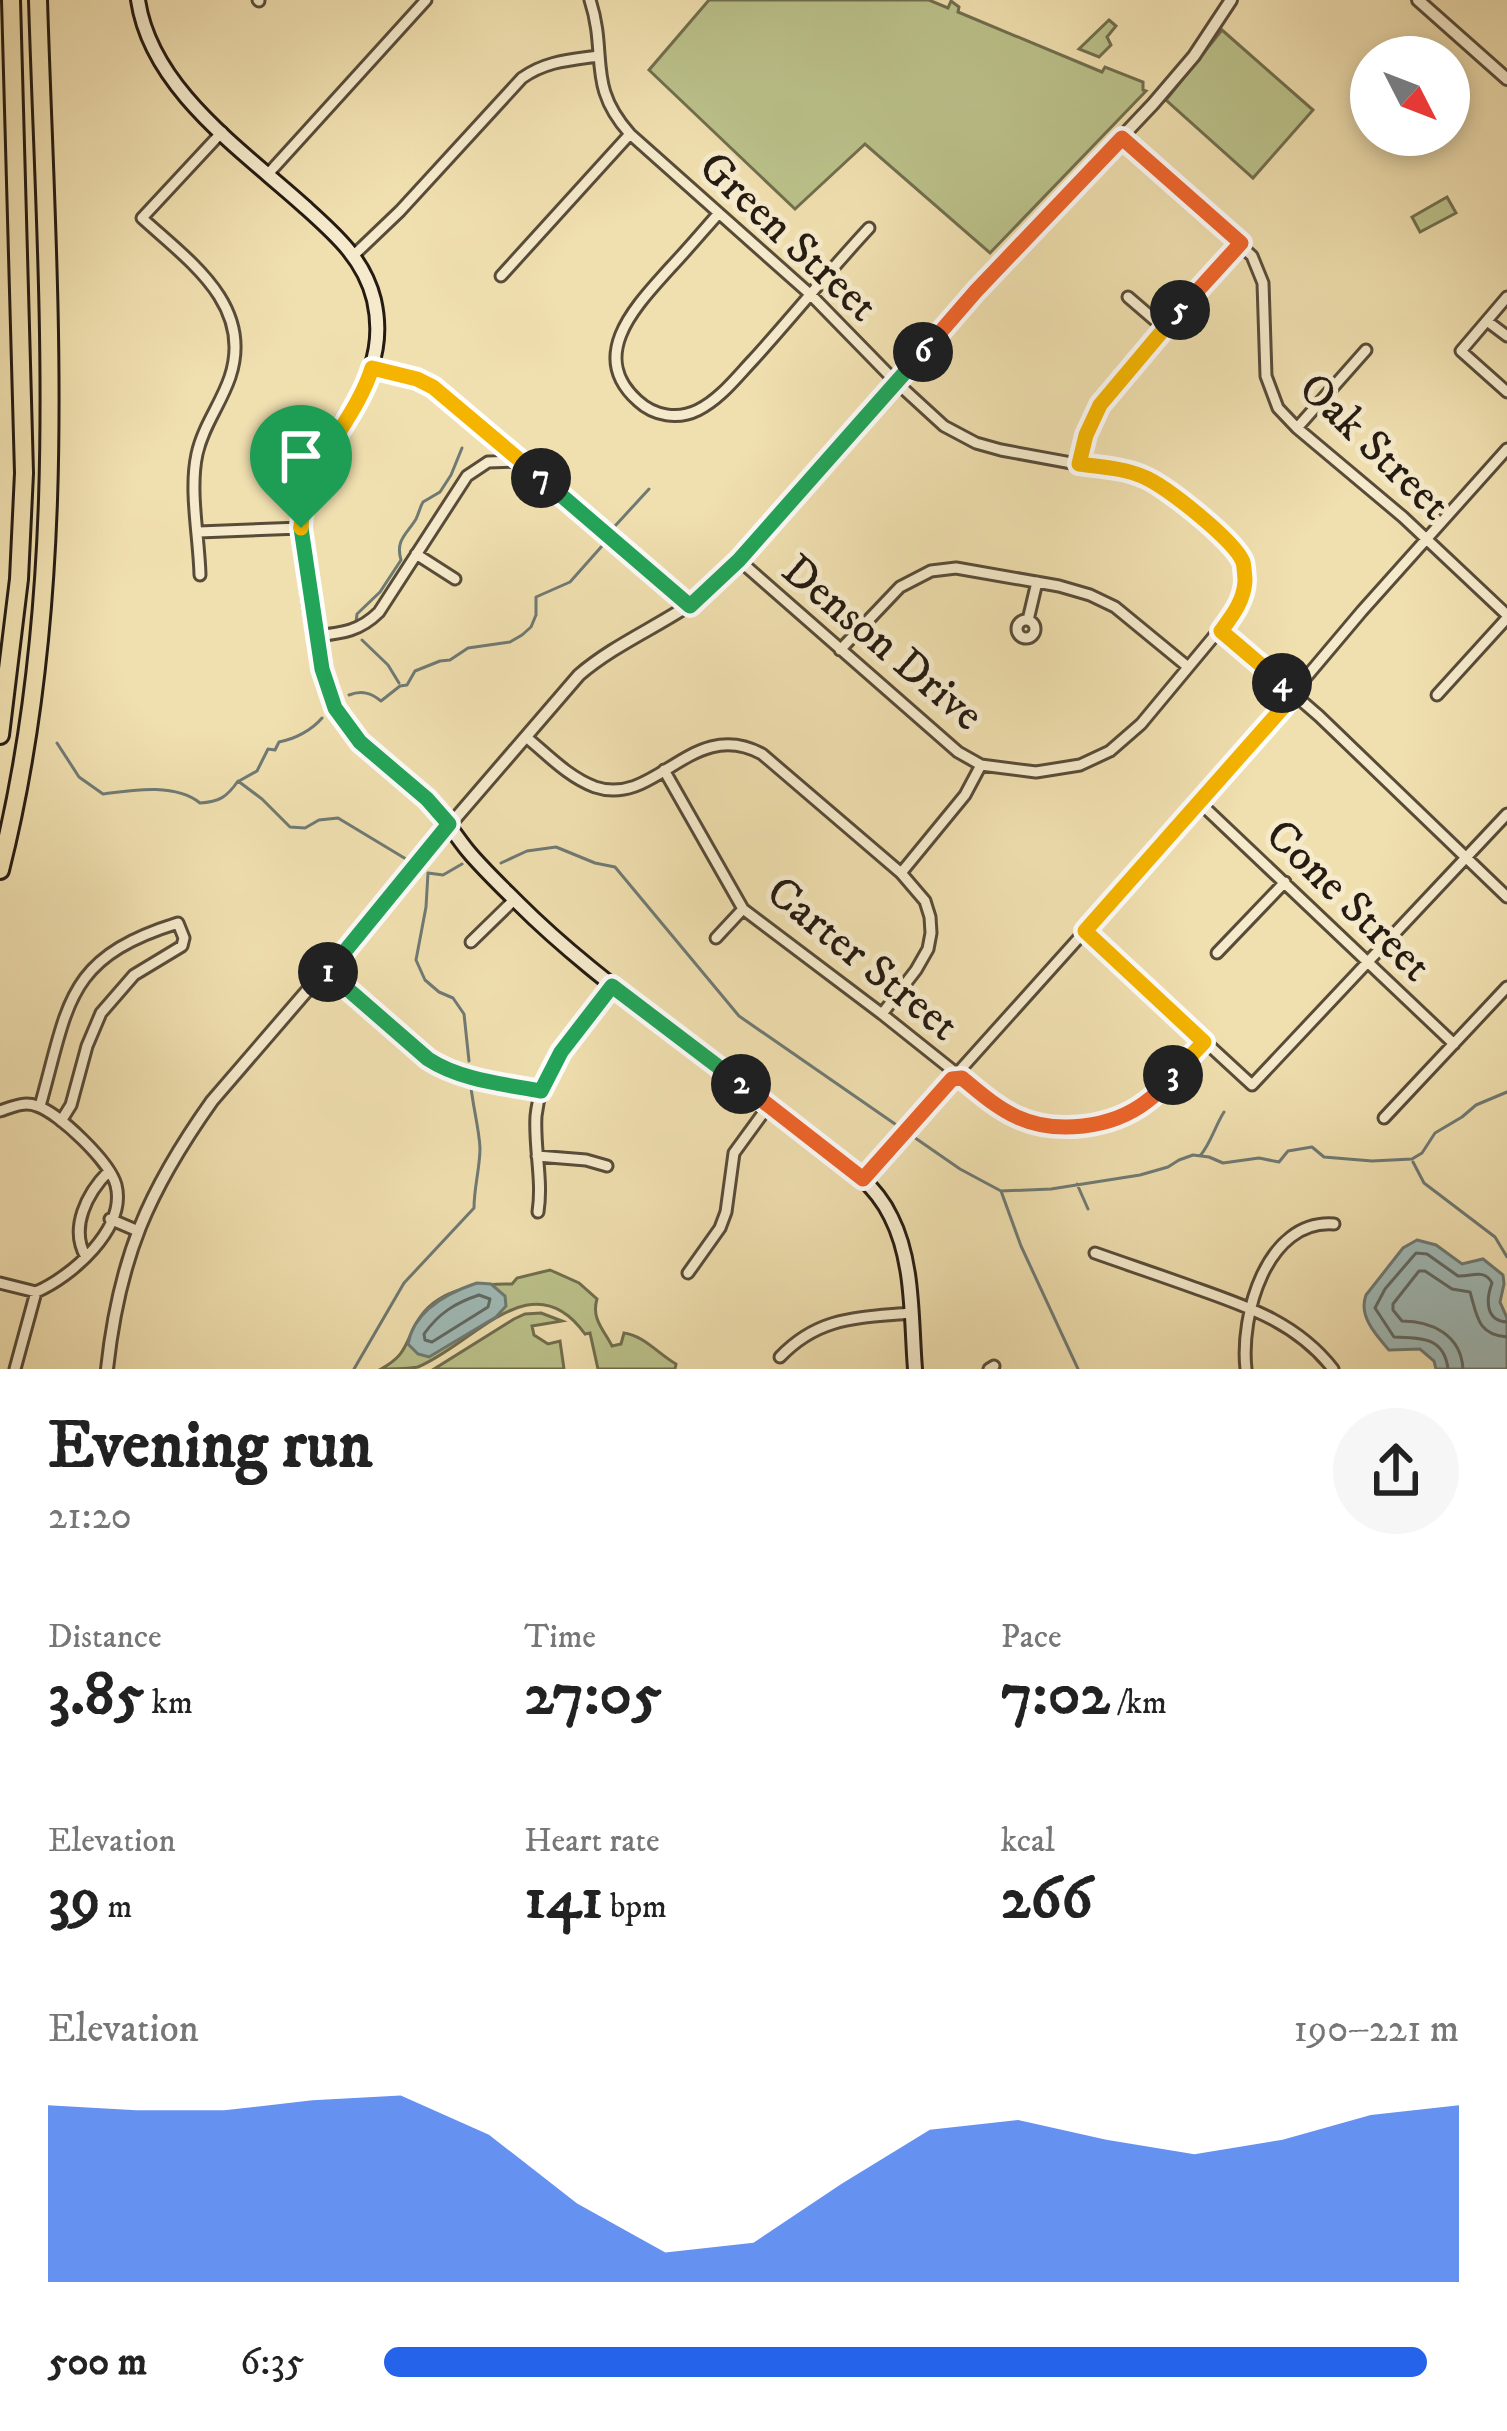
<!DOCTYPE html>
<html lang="en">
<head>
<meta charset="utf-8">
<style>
	body { margin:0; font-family:"IM FELL DW Pica",serif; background:#f6f6f6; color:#222; height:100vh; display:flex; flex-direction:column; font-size:45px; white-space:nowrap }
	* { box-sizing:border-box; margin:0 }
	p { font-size:39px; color:#767676 }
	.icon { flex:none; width:66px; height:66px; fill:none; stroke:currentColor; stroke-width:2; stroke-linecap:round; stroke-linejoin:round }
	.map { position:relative; height:1369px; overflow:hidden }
	.side { display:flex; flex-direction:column; background:#fff; flex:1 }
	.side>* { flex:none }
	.needle { width:78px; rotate:132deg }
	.controls { position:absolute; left:1350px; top:36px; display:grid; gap:24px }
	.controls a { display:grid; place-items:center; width:120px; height:120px; border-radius:50%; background:#fff; box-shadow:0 6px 18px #0003; font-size:60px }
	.pin { position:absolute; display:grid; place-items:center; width:102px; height:102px; color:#fff; margin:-123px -51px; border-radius:50% 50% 50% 0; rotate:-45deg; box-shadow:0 0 12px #0007 }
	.pin .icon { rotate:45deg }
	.km { position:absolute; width:60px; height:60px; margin:-30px; border-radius:50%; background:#222; color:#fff; font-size:33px; line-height:60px; text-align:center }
	.round { display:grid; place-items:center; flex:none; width:126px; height:126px; border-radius:63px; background:#f6f6f6 }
	.head { display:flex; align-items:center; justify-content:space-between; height:204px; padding:0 48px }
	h1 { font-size:66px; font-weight:700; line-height:90px }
	.metrics { display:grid; grid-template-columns:repeat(3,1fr); gap:18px; height:204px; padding:12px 48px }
	.metrics div { display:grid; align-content:center }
	.metrics b { font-size:60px; font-weight:700 }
	.metrics small { font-size:33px; font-weight:400 }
	.metrics p { font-size:33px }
	.chart { height:336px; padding:24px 48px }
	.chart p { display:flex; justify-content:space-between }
	.chart svg { width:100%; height:216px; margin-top:12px; fill:#2563eb; opacity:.7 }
	ul { padding:0 48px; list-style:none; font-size:39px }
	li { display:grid; grid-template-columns:192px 144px 1fr; align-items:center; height:90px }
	li i { height:30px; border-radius:15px; background:#2563eb }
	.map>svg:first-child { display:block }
	.green { fill:#bbc18a; stroke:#706e4e; stroke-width:3 }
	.water { fill:#a0bab6; stroke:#6f7a74; stroke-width:3 }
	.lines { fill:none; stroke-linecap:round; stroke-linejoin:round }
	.shore { stroke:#626a64; stroke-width:3 }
	.stream { stroke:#6f7a74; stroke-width:3 }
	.minor-casing { stroke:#584c39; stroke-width:15 }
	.tertiary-casing { stroke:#584c39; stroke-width:16 }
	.secondary-casing { stroke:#251b12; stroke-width:18 }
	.motorway-casing { stroke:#251b12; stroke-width:22 }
	.minor { stroke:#f5eacb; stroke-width:9 }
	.tertiary { stroke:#f5eacb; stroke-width:10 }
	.secondary { stroke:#f5eacb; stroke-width:12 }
	.motorway { stroke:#f0dfaf; stroke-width:16 }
	.split-1-casing { stroke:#fff; stroke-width:24 }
	.split-2-casing { stroke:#fff; stroke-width:24 }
	.split-3-casing { stroke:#fff; stroke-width:24 }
	.split-4-casing { stroke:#fff; stroke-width:24 }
	.split-5-casing { stroke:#fff; stroke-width:24 }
	.split-6-casing { stroke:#fff; stroke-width:24 }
	.split-7-casing { stroke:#fff; stroke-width:24 }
	.split-8-casing { stroke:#fff; stroke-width:24 }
	.split-1 { stroke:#22a559; stroke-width:15 }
	.split-2 { stroke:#22a559; stroke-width:15 }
	.split-3 { stroke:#f0652b; stroke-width:15 }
	.split-4 { stroke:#f5b400; stroke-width:15 }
	.split-5 { stroke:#f5b400; stroke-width:15 }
	.split-6 { stroke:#f0652b; stroke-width:15 }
	.split-7 { stroke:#22a559; stroke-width:15 }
	.split-8 { stroke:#f5b400; stroke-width:15 }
	.labels { text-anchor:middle; stroke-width:10; stroke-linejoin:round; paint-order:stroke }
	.street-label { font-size:45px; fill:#251b12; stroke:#f5eacb }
</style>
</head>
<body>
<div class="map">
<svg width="1507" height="1369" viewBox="0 0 1507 1369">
	<rect width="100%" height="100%" fill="#f0dfaf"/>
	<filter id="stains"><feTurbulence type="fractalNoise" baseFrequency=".00167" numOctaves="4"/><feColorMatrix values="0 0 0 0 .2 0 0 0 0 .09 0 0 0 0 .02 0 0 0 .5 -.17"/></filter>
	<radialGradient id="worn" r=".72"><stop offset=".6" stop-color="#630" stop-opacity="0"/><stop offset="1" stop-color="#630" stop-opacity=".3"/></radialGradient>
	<path class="green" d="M709,0h220l19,8 3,-7 8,6 -1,5 144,60 3,-5 38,15v8l3,1 -156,162 -125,-109 -70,65 -146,-139z
		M1109,20l7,6 -9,11 4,8 -12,12 -20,-8z
		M1222,30l91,80 -60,68 -87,-78z
		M1447,197l9,16 -36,19 -8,-15z
		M550,1270l29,13 18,16c-6,20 7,31 15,47l9,-2 3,-11c21,3 34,21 52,31l-1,5h-77l-8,-36 -5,1c-53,-74 -111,10 -167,33 -10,2 -25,2 -37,2 25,-14 23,-23 35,-45 18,-35 61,-41 96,-40l5,-6z
		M541,1313l21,8 -30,5 2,9 14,9 12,-3 4,28h-130l80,-50 11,-5z"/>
	<path class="water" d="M1417,1240l19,5 26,19 21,-5 20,16 1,9 -4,18 7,16v51h-71l-2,-8 -14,-12 -31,1c-13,-15 -31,-34 -23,-55l37,-47z
		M477,1283l14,1 14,12 1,10 -10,11 -67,40 -11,-3 -10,-10c6,-34 39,-51 69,-61z"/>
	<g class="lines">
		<path class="shore" d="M479,1295l11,4 -2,8 -56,35 -7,-2 -1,-6c15,-21 31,-31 55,-39z
			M1448,1369c-4,-33 -29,-31 -54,-32l-19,-29 10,-19 31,-36 11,1 31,22c14,1 26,-8 34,7 -6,16 -7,38 15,39
			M1463,1369c-2,-34 -31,-48 -61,-48l-9,-11v-6l26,-33h6l27,18 18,3c7,23 7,43 37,45"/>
		<path class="stream" d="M615,526l34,-37
			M356,622l1,-8 23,-22 21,-32c-6,-20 6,-26 15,-41 3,-6 4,-12 7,-17l17,-10 11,-17 11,-27
			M362,640l26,25 11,18
			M349,695c13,-5 22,-2 32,6l19,-15 7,-1 8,-14 25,-10 10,-1 18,-12 42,-6 12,-7 9,-8 5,-12v-18l34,-15 32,-36
			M57,743l22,34 24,17c30,-4 72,-11 97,9 19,-1 27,-6 38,-22l24,18 28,28 15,1 14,-8 19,-2 68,41
			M239,781l18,-10 11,-22 7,1 4,-8c16,-3 33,-12 43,-24
			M501,863l26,-12 29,-4 39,16 20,4 124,149 221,153 41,22 20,55 57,123
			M462,864l-19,11 -15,-2 -2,34 -10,53 9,20 14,12 14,6 11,16 5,47
			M1200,1156c11,-13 15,-30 24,-44
			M1413,1162l11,21 71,54 12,20
			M1077,1184l11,25
			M1001,1191l50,-2 89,-14 28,-8 11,-7 14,-5 16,2 14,6 36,-5 20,4 9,-11 24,-4 12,10 48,4 40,-2 10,-6 13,-20 27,-16 14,-12 31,-13
			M354,1369l50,-86 70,-75c0,-21 6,-40 6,-60 -1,-20 -7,-41 -9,-61"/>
		<g class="minor-casing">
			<path id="minor" d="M258,0l1,1
				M590,0c18,55 -4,85 40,134l181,161 85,87 48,44 32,17 25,7 141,26 29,17 39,33 24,23 9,13 2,17 -3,17 -7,15 -94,113 -31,27 -30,14 -44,7 -55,-7 -23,-13 -219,-192
				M1122,138l130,118 11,27 3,93 12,32 19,20 106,89 104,98
				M268,174l158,-174
				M719,213c-16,18 -32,37 -49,55 -32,36 -84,87 -32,133 16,15 40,19 60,9 22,-11 38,-32 55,-50 39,-43 76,-89 116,-132
				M354,255l46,-44 122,-133c24,-17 48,-18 76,-22
				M501,276l129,-142
				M1128,297l36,31
				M1507,297l-46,54 46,41
				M1487,321l20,15
				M372,369l45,10 30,19 243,208
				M1297,428l69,-78
				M1079,464l7,-29 14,-30 141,-162
				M199,532l102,-4
				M416,554l39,25
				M200,575c-1,-39 -11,-84 -3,-121 6,-28 24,-50 33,-77 24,-72 -41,-116 -88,-159l80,-86
				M1028,620l9,-38
				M1017 629a9 9 0 1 1 18 0a9 9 0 1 1-18 0Z
				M1221,631l98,85 188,181
				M316,636c27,-3 44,-5 63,-24l88,-136 21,-14 33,-1
				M840,650l60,-63 31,-16 25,-3 103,18 31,9 25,12 73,60
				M1437,695l70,-77
				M526,737c21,17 42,40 69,50 61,21 97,-71 167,-33l139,119 24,28 5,16 1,16 -3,16 -12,21 -34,44
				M664,770l79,139 139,105 69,55
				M1200,803l254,241
				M901,873l64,-78 16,-30
				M1085,931l167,154 255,-271
				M716,938l27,-29
				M471,942l43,-42
				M1217,953l68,-71
				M326,971c29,25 82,81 115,96 30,14 67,18 100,24
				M962,1068l238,-265 162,-192 145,-162
				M962,1078c40,32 76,57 129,46 19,-5 37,-9 53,-21 23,-16 41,-41 60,-61
				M40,1106c29,-102 25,-148 138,-183l6,15 -2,8 -48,29 -33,38 -14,33 -16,59 -10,16
				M0,1111c12,-4 24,-10 37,-5 22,7 73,56 79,79 11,44 -45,92 -80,107l-36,-9
				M1384,1118l123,-131
				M537,1156l49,4 21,6
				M863,1179l89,-100
				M538,1212c5,-32 -4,-64 -2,-96 5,-52 46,-91 76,-131
				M110,1219l28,12
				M1095,1253c34,12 67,23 100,35 54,19 102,35 138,81
				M86,1257c-17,-29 1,-64 23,-86
				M688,1273l32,-45 6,-16 8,-59 35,-48
				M780,1357c39,-41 78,-39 131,-44
				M15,1369l21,-77
				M989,1369l5,-3
				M1246,1369c-6,-53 20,-150 88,-145"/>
		</g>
		<g class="tertiary-casing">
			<path id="tertiary" d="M1418,0l89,79
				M107,1369c12,-111 41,-178 105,-268l367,-426c43,-37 98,-55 140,-93l257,-291 177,-187 41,-48 37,-56"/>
		</g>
		<g class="secondary-casing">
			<path id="secondary" d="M138,0c13,89 104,150 167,207 30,27 59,52 69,93 18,80 -40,116 -65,182 -17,45 7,199 34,238 22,33 58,54 86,81 15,15 25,33 39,50 15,18 33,35 50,52 56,56 120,102 182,150 34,25 68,51 101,77 33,25 72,49 90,87 23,45 20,103 24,152"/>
		</g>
		<g class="motorway-casing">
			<path id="motorway" d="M0,735l19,-156 5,-106 -13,-473
				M0,870c72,-285 47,-579 38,-870"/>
		</g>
		<use href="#minor" class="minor"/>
		<use href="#tertiary" class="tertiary"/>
		<use href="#secondary" class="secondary"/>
		<use href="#motorway" class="motorway"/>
	</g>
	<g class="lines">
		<g class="split-1-casing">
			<path id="split-1" d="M301,528l21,141 13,39 25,34 67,57 22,25 -121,148"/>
		</g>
		<g class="split-2-casing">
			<path id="split-2" d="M328,972l100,87c32,21 75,25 113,32l20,-39 51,-66 129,98"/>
		</g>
		<g class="split-3-casing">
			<path id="split-3" d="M741,1084l122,95 89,-100 10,-1c18,15 35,30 55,39 39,18 95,11 129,-15 10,-7 19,-17 27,-27"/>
		</g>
		<g class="split-4-casing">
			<path id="split-4" d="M1173,1075l31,-33 -119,-111 209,-236 -12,-12"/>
		</g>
		<g class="split-5-casing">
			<path id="split-5" d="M1180,310l-80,95 -14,30 -7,29c21,3 45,4 65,13 22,9 91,64 99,85 1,3 2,17 2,19 -1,20 -13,35 -24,50l61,52"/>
		</g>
		<g class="split-6-casing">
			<path id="split-6" d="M923,352l53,-61 146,-153 119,105 -61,67"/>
		</g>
		<g class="split-7-casing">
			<path id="split-7" d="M541,478l149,128 49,-46 184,-208"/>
		</g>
		<g class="split-8-casing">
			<path id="split-8" d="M301,528c2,-63 53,-103 71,-160l45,11 16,8 108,91"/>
		</g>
		<use href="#split-1" class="split-1"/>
		<use href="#split-2" class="split-2"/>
		<use href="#split-3" class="split-3"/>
		<use href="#split-4" class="split-4"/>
		<use href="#split-5" class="split-5"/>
		<use href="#split-6" class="split-6"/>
		<use href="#split-7" class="split-7"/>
		<use href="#split-8" class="split-8"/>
	</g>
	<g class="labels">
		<g class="street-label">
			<text transform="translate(790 235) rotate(43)" y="16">Green Street</text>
			<text transform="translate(1376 445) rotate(44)" y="16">Oak Street</text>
			<text transform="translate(884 641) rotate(40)" y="16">Denson Drive</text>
			<text transform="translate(1350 899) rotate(44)" y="16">Cone Street</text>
			<text transform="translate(864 957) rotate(39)" y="16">Carter Street</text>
		</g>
	</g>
	<rect width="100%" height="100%" filter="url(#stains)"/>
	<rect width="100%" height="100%" fill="url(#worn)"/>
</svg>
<div class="controls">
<a><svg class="needle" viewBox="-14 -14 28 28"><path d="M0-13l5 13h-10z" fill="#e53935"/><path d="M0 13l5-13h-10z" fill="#767676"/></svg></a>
</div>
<div class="pin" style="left:301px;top:528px;background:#1e9e55"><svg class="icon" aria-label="arrive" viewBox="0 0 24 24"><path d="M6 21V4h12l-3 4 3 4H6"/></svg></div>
<b class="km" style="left:328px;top:972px">1</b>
<b class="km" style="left:741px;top:1084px">2</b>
<b class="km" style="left:1173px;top:1075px">3</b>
<b class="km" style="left:1282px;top:683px">4</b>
<b class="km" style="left:1180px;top:310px">5</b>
<b class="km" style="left:923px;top:352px">6</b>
<b class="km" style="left:541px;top:478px">7</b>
</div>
<section class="side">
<div class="head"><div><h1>Evening run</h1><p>21:20</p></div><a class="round"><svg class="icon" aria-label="share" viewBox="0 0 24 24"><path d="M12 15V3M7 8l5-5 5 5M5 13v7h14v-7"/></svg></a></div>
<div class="metrics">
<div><p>Distance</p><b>3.85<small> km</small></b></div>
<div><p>Time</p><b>27:05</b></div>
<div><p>Pace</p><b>7:02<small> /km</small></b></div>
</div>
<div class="metrics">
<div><p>Elevation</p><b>39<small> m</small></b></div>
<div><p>Heart rate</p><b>141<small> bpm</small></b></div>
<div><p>kcal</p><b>266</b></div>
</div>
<div class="chart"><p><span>Elevation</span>190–221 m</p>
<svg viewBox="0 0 160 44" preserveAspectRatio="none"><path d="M0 44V8L10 9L20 9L30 7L40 6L50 14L60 28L70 38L80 36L90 24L100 13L110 11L120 15L130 18L140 15L150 10L160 8V44z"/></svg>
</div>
<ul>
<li><b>500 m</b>6:35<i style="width:97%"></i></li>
</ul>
</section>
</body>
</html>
